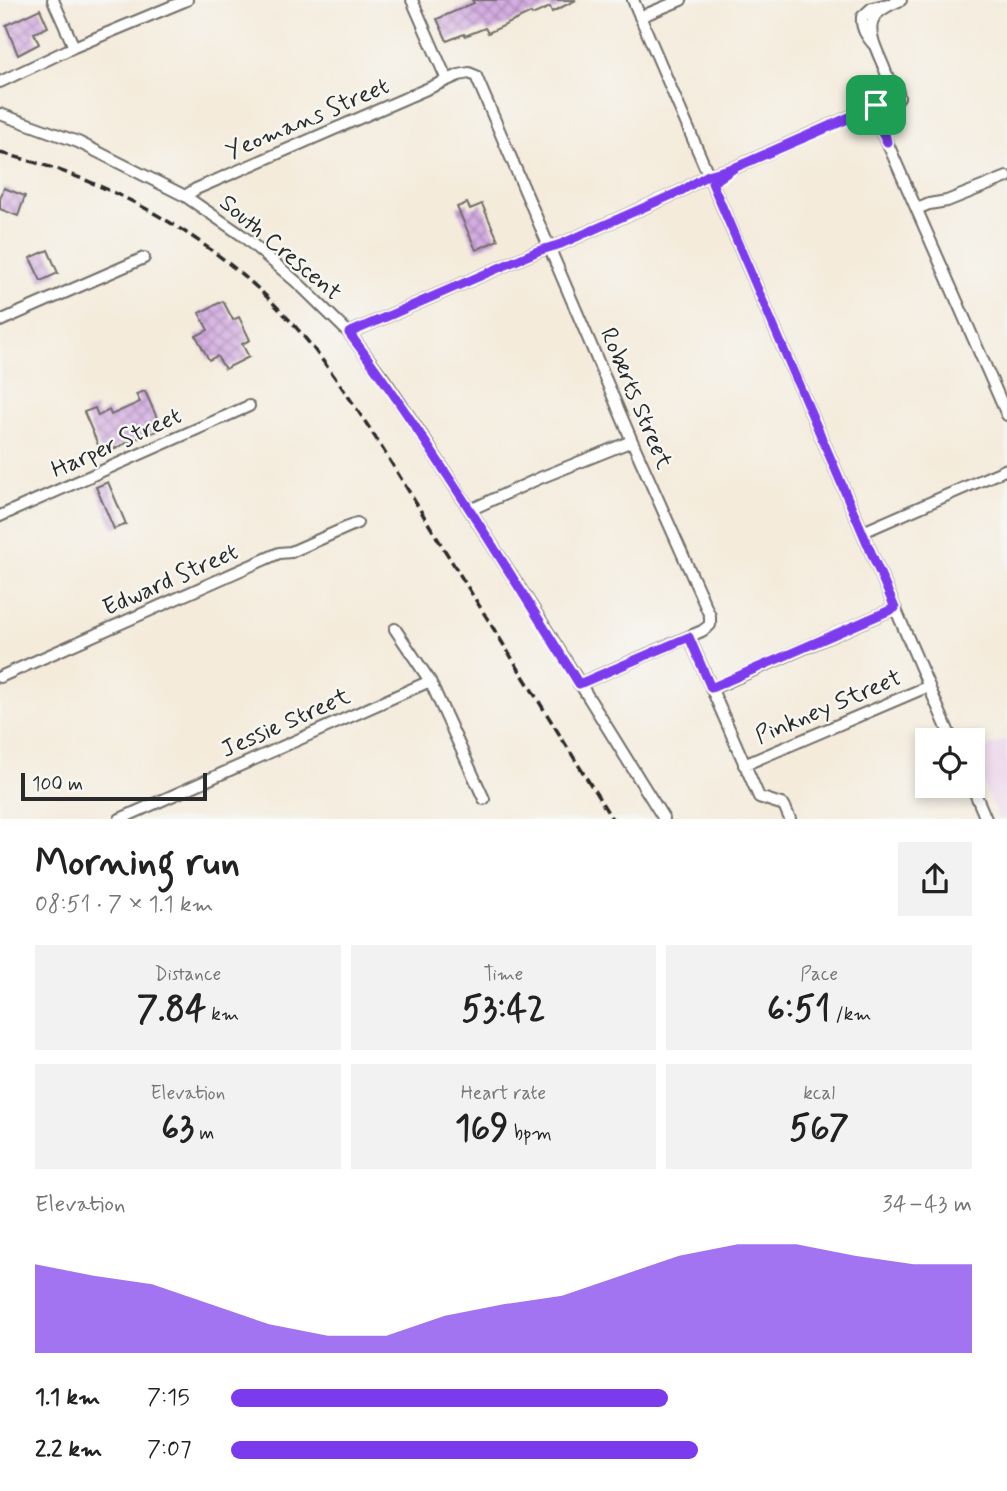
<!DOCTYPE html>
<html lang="en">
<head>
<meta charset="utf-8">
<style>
	body { margin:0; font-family:Mynerve,sans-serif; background:#f2f2f2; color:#222; height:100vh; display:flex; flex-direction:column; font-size:26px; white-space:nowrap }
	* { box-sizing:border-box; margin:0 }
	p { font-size:23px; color:#767676 }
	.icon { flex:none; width:38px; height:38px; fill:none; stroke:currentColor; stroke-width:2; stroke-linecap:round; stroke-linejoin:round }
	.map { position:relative; height:819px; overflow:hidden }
	.drawer { display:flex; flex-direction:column; background:#fff; flex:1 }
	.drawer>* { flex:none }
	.controls { position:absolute; left:915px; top:728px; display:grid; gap:14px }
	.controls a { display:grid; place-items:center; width:70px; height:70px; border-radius:0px; background:#fff; box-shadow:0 4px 10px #0003; font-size:35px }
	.scale { position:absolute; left:21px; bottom:18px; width:186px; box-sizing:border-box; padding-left:7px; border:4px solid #2b2b2b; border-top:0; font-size:19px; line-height:24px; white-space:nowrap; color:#2b2b2b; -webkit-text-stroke:5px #f6f6f2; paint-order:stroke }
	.pin { position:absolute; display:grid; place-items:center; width:60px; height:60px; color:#fff; margin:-30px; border-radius:14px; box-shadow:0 4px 10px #0006 }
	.round { display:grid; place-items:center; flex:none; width:74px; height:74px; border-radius:0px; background:#f2f2f2 }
	.overview { display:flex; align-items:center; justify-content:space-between; height:119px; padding:0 35px }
	h1 { font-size:38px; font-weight:700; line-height:52px }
	.figures { display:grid; grid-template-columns:repeat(3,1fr); gap:10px; height:119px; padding:7px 35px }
	.figures div { display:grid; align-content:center; border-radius:0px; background:#f2f2f2; text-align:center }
	.figures b { font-size:35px; font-weight:700 }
	.figures small { font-size:19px; font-weight:400 }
	.figures p { font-size:19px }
	.chart { height:196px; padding:14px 35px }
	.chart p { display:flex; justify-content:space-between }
	.chart svg { width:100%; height:126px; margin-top:7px; fill:#7c3aed; opacity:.7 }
	ul { padding:0 35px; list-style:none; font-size:23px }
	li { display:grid; grid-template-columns:112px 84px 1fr; align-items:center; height:52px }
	li i { height:18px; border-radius:9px; background:#7c3aed }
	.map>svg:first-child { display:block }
	.built { fill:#ebd1eb }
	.building { fill:url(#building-cross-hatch) }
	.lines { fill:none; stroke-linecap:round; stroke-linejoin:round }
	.minor-casing { stroke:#716e69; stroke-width:14 }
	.minor { stroke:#fff; stroke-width:10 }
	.rail { stroke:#2b2b2b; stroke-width:3.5; stroke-dasharray:10 5; stroke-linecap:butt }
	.route-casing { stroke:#fff; stroke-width:14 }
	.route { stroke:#7c3aed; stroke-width:9 }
	.labels { text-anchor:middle; stroke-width:5; stroke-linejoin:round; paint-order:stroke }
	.street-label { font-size:24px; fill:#2b2b2b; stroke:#f6f6f2 }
</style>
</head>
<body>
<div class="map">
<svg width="1007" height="819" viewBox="0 0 1007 819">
	<defs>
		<pattern id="building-cross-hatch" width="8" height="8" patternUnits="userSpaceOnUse" patternTransform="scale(1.75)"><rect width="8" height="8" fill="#d4ade1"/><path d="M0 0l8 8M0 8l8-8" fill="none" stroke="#ac8db7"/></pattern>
	</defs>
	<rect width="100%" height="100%" fill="#f6f6f2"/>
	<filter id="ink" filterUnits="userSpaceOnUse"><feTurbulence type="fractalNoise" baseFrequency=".0143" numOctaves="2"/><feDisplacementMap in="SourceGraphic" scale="14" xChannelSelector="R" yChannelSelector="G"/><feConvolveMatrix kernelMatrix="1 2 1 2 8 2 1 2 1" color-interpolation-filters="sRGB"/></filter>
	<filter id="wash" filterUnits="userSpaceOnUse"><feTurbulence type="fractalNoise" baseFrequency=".00686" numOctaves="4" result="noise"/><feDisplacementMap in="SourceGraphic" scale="28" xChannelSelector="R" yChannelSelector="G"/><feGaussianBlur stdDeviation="1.57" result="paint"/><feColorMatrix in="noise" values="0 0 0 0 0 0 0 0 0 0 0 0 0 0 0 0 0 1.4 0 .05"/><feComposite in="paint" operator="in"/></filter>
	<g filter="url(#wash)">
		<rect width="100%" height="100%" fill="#f4ebdb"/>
		<path class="built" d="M1007,739v80h-8l-26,-59v-7z"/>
		<g id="blocks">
			<path class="building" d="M472,0h104l-24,12 -2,-5 -18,8 -1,-2 -43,20 -3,-5 -20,8 -1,-2 -17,7 -10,-22 37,-16z
				M40,9l8,18 -14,6 5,11 -21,11 -12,-30z
				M4,188l21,8 -7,20 -18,-7v-10z
				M467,203l3,6 12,-5 16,36 -22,10 -19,-43z
				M48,250l10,23 -17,8 -11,-23z
				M223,301l10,19 6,-3 11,23 -8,4 7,13 -24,12 -8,-13 -8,4 -13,-24 12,-6 -9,-17z
				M145,391l17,38 -22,9v-1l-38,17 -18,-42 11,-4 3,8 11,-6 2,5 29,-13 -4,-8z
				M108,482l18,42 -12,5 -18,-42z"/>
		</g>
	</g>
	<g filter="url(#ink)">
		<use href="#blocks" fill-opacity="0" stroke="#716e69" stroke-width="2"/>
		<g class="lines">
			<g class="minor-casing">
				<path id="minor" d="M53,0l21,47
					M412,0l35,80
					M633,0l319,740
					M640,17l41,-17
					M875,46c-8,-9 -14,-17 -13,-29l10,-9 16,-4
					M0,82l74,-35 113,-47
					M875,108l16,-4 8,-7 -2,-9 -10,-13
					M869,110l18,32 120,273
					M0,114l78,28 107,54 58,40 57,49 49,48 35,46 37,55 122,190 121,195
					M185,196l11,-7 263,-114 10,-2 7,3 156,365 78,175v9l-8,6 -123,53
					M917,209l12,-5 18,-3 60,-24
					M0,321l144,-63
					M349,333l189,-82 23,-7 120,-53 27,-16 28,-8 140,-62 11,-8 2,-5c0,-5 -1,-11 -2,-16 -4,-15 -19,-37 -15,-53 2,-12 19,-19 29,-23
					M470,510l70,-32 92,-37
					M0,516l249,-110
					M863,532l144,-63
					M395,629l35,52 54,118
					M689,637l70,160 25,8 6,14
					M0,677l279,-124 12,-1 66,-29
					M711,689l184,-81
					M744,765l185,-79
					M972,786l14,33
					M120,819l310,-138"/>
			</g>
			<use href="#minor" class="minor"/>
			<path class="rail" d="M0,153c124,29 243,101 320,204 46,61 84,127 124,192 56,90 112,180 168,270"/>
		</g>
	</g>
	<g class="lines" filter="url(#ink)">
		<g class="route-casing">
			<path id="route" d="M876,105l-140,62 -28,8 -27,16 -120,53 -23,7 -189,82c44,58 83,119 123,180 36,57 72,114 107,171l110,-47 22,51 184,-80 -183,-425 24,-16 133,-57 18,32 -6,-26 -5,-11"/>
		</g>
		<use href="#route" class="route"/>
	</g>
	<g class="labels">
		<g class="street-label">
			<text transform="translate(307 118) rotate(-23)" y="8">Yeomans Street</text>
			<text transform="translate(281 247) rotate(40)" y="8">South Crescent</text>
			<text transform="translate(637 398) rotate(67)" y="8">Roberts Street</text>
			<text transform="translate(116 442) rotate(-24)" y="8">Harper Street</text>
			<text transform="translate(170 579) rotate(-24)" y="8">Edward Street</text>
			<text transform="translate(828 706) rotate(-23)" y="8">Pinkney Street</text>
			<text transform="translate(285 722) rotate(-24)" y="8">Jessie Street</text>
		</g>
	</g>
</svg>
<div class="controls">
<a><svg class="icon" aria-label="locate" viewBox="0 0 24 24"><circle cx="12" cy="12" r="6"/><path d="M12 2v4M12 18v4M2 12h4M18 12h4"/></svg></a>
</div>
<div class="scale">100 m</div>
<div class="pin" style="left:876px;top:105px;background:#1e9e55"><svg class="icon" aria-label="arrive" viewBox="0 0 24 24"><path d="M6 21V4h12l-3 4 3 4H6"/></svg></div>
</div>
<section class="drawer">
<div class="overview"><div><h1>Morning run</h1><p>08:51 · 7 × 1.1 km</p></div><a class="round"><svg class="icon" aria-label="share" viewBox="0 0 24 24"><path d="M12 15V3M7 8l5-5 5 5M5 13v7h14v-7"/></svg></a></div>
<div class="figures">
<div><p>Distance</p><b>7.84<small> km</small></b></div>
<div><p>Time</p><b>53:42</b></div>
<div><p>Pace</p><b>6:51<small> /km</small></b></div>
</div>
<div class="figures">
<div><p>Elevation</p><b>63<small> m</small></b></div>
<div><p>Heart rate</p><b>169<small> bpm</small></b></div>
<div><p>kcal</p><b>567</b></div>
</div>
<div class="chart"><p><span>Elevation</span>34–43 m</p>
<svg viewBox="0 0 160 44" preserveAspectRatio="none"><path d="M0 44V13L10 17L20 20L30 27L40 34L50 38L60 38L70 31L80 27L90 24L100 17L110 10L120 6L130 6L140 10L150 13L160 13V44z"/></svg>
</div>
<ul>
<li><b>1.1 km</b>7:15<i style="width:59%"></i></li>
<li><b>2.2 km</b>7:07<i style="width:63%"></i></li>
</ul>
</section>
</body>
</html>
